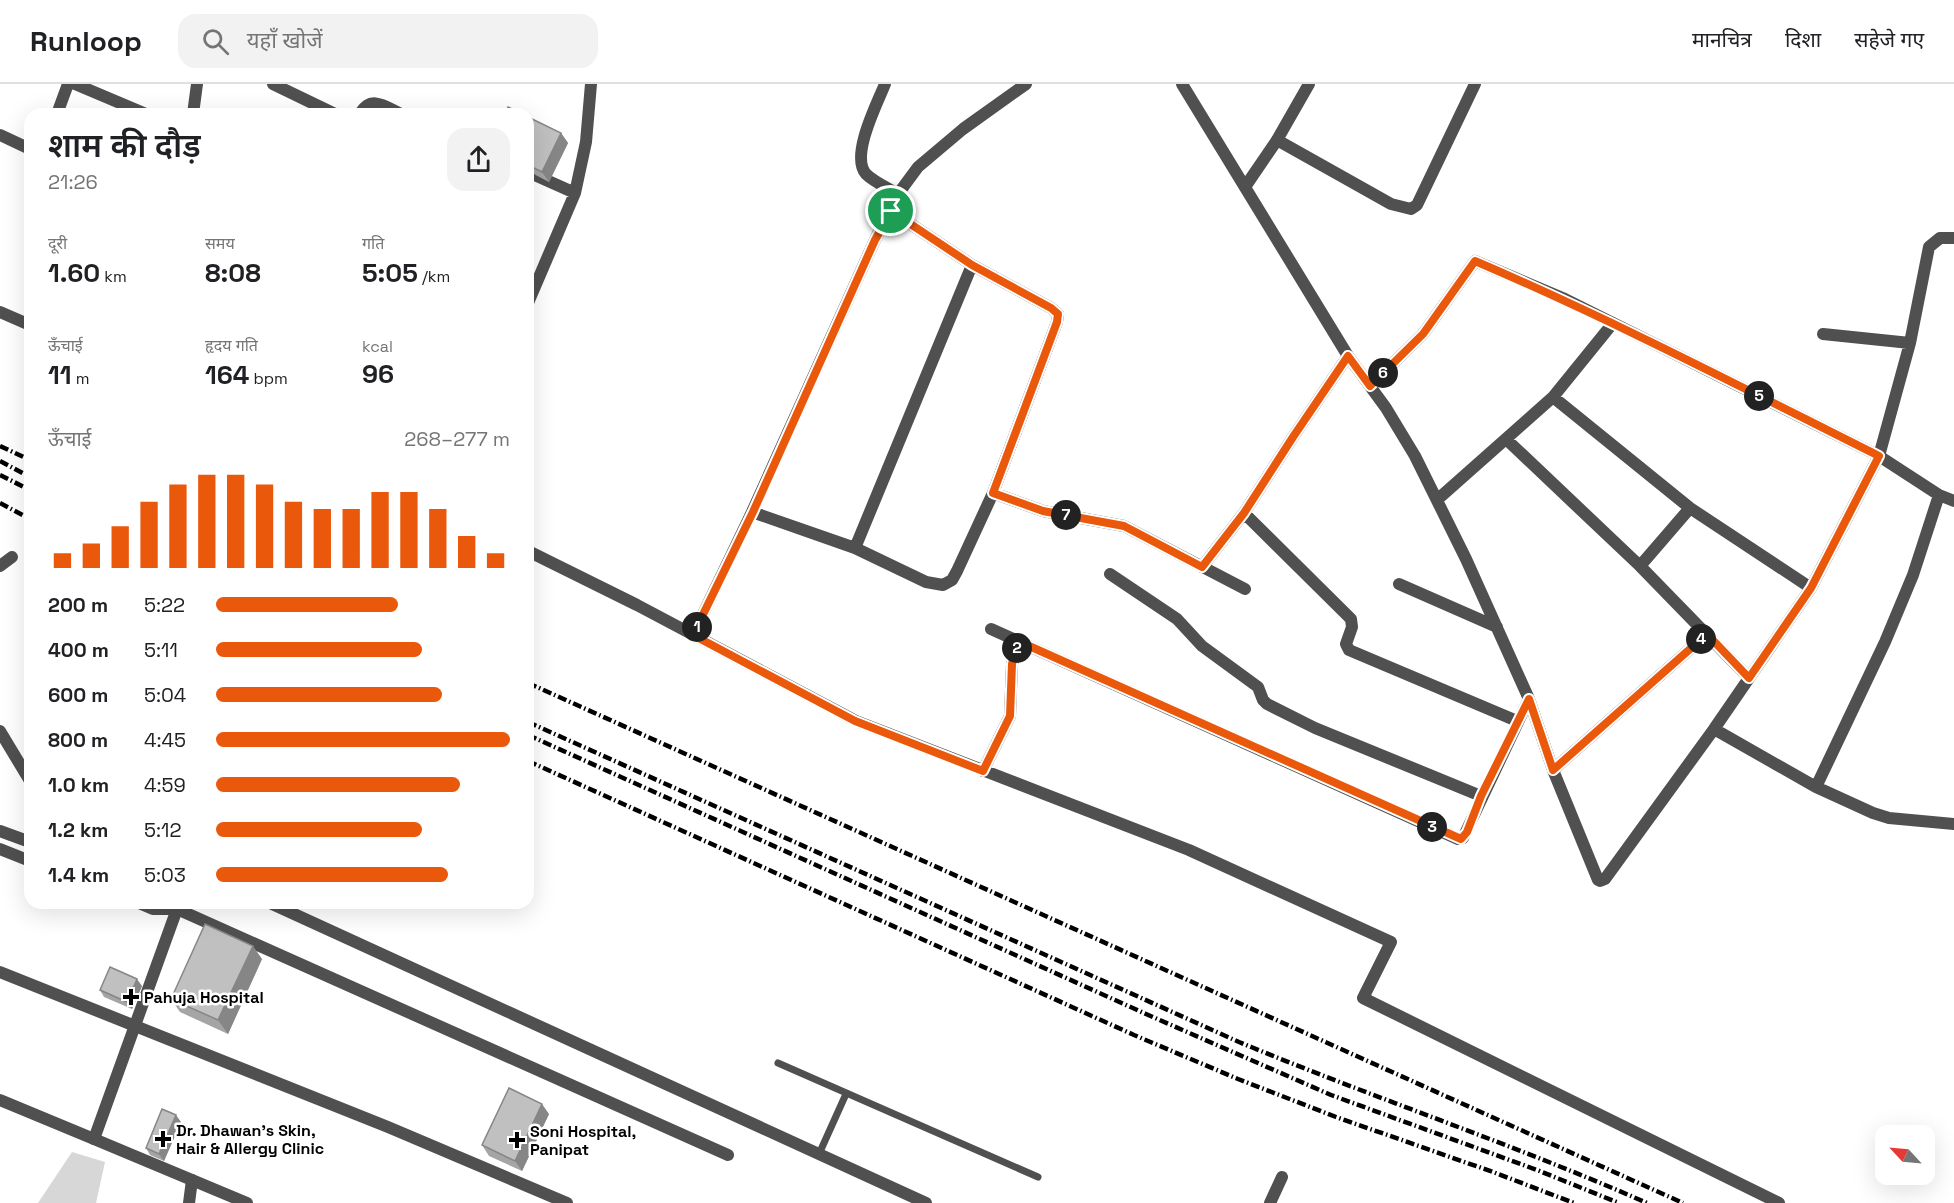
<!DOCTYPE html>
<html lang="hi">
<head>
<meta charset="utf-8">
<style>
	body { margin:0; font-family:"Space Grotesk","Noto Sans Devanagari",sans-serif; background:#f2f2f2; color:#202124; height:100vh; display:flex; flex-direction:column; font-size:22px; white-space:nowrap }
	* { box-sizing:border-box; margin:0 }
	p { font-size:20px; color:#757577 }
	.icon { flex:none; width:33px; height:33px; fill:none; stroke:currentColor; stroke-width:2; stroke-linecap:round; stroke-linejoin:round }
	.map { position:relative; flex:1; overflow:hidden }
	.details { position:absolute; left:24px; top:24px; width:510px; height:801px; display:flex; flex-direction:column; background:#fff; border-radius:18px; box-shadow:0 6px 24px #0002 }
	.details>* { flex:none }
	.needle { width:39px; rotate:296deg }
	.tools { position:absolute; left:1875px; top:1041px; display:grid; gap:12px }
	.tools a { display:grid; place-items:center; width:60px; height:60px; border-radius:12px; background:#fff; box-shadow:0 6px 24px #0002; font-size:30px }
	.pin { position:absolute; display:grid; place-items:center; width:51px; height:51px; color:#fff; margin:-26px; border:3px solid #fff; border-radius:50%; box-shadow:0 2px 6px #0007 }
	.km { position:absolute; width:30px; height:30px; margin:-15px; border-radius:50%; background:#222; color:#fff; font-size:16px; line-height:30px; text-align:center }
	.round { display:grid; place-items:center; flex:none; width:63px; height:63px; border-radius:18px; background:#f2f2f2 }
	.headline { display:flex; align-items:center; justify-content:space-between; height:102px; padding:0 24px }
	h1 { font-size:33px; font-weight:600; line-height:45px }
	.figures { display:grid; grid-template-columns:repeat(3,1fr); gap:9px; height:102px; padding:6px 24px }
	.figures div { display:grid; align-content:center }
	.figures b { font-size:26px; font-weight:600 }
	.figures small { font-size:16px; font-weight:400 }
	.figures p { font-size:16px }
	.chart { height:168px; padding:12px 24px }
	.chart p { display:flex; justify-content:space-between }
	.chart svg { width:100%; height:108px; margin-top:6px; stroke:#ea580c; stroke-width:6 }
	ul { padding:0 24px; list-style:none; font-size:20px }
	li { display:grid; grid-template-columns:96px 72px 1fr; align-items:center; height:45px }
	li i { height:15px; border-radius:8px; background:#ea580c }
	header { display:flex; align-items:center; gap:36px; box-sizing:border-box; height:84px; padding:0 30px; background:#fff; border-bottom:2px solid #e0e0e0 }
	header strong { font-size:28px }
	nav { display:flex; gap:33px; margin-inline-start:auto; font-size:21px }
	.search { width:420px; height:54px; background:#f2f2f2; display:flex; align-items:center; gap:15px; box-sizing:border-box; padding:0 21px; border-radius:18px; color:#757577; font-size:22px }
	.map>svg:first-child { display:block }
	.green { fill:#d7d7d7 }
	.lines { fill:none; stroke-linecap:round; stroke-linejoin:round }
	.service { stroke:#505050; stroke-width:7 }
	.minor { stroke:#505050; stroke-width:12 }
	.tertiary { stroke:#505050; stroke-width:12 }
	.rail { stroke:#000; stroke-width:4.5; stroke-dasharray:9 3 1.5 3; stroke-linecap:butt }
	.wall { fill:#a5a5a5 }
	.shaded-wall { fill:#868686 }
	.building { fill:#c0c0c0; stroke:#868686; stroke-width:1.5 }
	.route-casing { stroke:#fff; stroke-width:12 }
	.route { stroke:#ea580c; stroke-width:8 }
	.poi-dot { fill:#000; stroke:#fff; stroke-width:2 }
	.labels { text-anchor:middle; stroke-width:5; stroke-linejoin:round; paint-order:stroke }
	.poi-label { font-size:16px; font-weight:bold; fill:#000; stroke:#fff; text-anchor:start }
</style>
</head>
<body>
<header>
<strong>Runloop</strong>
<div class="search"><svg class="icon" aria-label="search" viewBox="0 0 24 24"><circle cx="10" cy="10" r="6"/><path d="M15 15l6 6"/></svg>यहाँ खोजें</div>
<nav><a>मानचित्र</a><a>दिशा</a><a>सहेजे गए</a></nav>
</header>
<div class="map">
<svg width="1954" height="1119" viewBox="0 0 1954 1119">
	<rect width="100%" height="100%" fill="#fff"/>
	<path class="green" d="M72,1068l33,10 -9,41h-58z"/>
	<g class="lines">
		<path class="service" d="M778,979l260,114
			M819,1070l27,-60"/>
		<path class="minor" d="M75,0l71,30
			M273,0l62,30
			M885,0c-8,20 -35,72 -19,90 8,8 22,14 32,20
			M1182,0l166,272 38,52 29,48 51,103 63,140 24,71 45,110 2,1 5,-2 109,-150 97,-141 68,-132 31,-113 19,-96 11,-9h14
			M57,30l11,-30
			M193,30l4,-30
			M360,30c11,-20 26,-7 41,0
			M0,51l30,14
			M1277,56l114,64 20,5 6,-4 58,-121
			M528,88l47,21
			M1245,103l32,-47 32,-56
			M528,219l47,-110 11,-51 5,-58
			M0,228l30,13
			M1823,250l87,9
			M1370,302l53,-52 52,-73 90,38 314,157 60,39 15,6
			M1553,313l137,111 121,80
			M1507,356l133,126 109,112
			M993,409l50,18 81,15 121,63
			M1438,415l115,-102 60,-74
			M752,428l103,36 71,34 17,3 9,-5 5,-9 36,-78 64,-171 1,-8 -7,-6 -79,-43 -81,-54
			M1244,429l107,106 1,8 -6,17 3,6 168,71
			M855,464l117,-283
			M528,467l109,54 219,116 333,129 202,92 -28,56 416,205
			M0,482l12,-9
			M1640,482l50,-58
			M1202,483l42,-54 49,-76 55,-81
			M1110,490l67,45 25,27 56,41 5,13 4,4 48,24 166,68
			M1399,500l98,43
			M991,545l467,210 5,-1 66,-139
			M693,551l59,-123 123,-272 23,-46 20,-27 45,-38 63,-45
			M1714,645l102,58 57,26 16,5 65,6
			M0,647l30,50
			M1553,686l154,-136
			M983,687l27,-55 2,-52 7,-23
			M1816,703l69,-145 28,-67 26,-80
			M180,819l-3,6 551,246
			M270,819l656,300
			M0,888l388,155 179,76
			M0,1016l94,39
			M189,1119l3,-23
			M1270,1119l12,-26"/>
		<path class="tertiary" d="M0,747l30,11
			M0,765l30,12
			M139,819l14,6h24
			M177,825l-83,230 153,64"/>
		<path class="rail" d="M0,362l30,14
			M0,377l30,16
			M0,391l30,15
			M0,419l30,16
			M528,599l1155,520
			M528,638l711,320c135,56 274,102 408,161
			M528,651l618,279 185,81 206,75 82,33
			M528,677l606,274 104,44 98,38 157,55 81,31"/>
	</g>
	<path class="wall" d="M528,33l33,16 7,10 -19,39 -21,-11z
		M262,875l-34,75 -48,-22 -9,-13z
		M142,902l-10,23 -28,-12 -4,-7z
		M549,1030l-27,57 -33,-15 -7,-11z
		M181,1038l-17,39 -14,-6 -4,-7z"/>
	<path class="shaded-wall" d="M561,49l7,10 -19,39 -7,-10z
		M253,862l9,13 -34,75 -10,-14z
		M137,895l5,7 -10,23 -5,-7z
		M542,1020l7,10 -27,57 -7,-10z
		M176,1031l5,7 -17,39 -5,-7z"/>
	<path class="building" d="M508,23l14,7h-17z
		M528,33l33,16 -19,39 -14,-7z
		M205,840l48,22 -35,74 -47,-21z
		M110,883l27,12 -10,23 -27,-12z
		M509,1004l33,16 -27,57 -33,-16z
		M162,1025l14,6 -17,39 -13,-6z"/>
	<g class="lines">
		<g class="route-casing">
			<path id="route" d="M891,127l81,54 79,43 7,6 -1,8 -64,171 50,18 81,15 78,41 42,-54 49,-76 55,-81 22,30 53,-52 52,-73c138,59 270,128 404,195l-68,132 -62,90 -42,-44 -154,136 -24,-71 -48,97 -14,36 -6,7 -443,-198 -6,23 -2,52 -27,55 -128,-50 -162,-86 60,-123 122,-272z"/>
		</g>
		<use href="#route" class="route"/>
	</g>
	<g class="poi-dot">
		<path d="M128 904h6v6h6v6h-6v6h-6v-6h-6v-6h6z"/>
		<path d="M160 1046h6v6h6v6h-6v6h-6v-6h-6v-6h6z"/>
		<path d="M514 1047h6v6h6v6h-6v6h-6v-6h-6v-6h6z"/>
	</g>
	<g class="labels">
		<g class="poi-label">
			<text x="144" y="919">Pahuja Hospital</text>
			<text x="176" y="1052">Dr. Dhawan's Skin,<tspan x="176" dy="18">Hair &amp; Allergy Clinic</tspan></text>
			<text x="530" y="1053">Soni Hospital,<tspan x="530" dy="18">Panipat</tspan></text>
		</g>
	</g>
</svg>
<div class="tools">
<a><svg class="needle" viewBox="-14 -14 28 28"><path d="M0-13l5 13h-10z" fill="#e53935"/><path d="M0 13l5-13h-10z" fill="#757577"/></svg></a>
</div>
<div class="pin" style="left:891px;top:127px;background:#1e9e55"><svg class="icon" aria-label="arrive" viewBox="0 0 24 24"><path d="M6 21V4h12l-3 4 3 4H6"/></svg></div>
<b class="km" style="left:697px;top:543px">1</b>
<b class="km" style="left:1017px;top:564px">2</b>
<b class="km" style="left:1432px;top:743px">3</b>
<b class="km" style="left:1701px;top:555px">4</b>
<b class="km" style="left:1759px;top:312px">5</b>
<b class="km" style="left:1383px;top:289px">6</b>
<b class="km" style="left:1066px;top:431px">7</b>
<section class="details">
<div class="headline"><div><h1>शाम की दौड़</h1><p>21:26</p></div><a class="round"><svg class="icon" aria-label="share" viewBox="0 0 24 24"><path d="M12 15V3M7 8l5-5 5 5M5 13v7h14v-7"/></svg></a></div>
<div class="figures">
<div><p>दूरी</p><b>1.60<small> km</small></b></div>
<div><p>समय</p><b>8:08</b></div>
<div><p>गति</p><b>5:05<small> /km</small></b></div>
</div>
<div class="figures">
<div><p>ऊँचाई</p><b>11<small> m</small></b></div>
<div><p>हृदय गति</p><b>164<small> bpm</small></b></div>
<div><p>kcal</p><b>96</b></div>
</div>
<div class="chart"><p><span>ऊँचाई</span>268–277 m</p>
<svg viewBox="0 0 160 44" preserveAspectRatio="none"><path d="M5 44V38M15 44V34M25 44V27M35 44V17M45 44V10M55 44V6M65 44V6M75 44V10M85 44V17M95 44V20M105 44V20M115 44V13M125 44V13M135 44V20M145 44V31M155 44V38"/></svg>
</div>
<ul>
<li><b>200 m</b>5:22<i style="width:62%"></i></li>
<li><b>400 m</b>5:11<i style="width:70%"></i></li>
<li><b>600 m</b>5:04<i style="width:77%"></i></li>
<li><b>800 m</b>4:45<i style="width:100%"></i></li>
<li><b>1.0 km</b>4:59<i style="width:83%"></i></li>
<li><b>1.2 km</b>5:12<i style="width:70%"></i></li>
<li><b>1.4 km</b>5:03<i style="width:79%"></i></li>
</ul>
</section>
</div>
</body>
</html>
